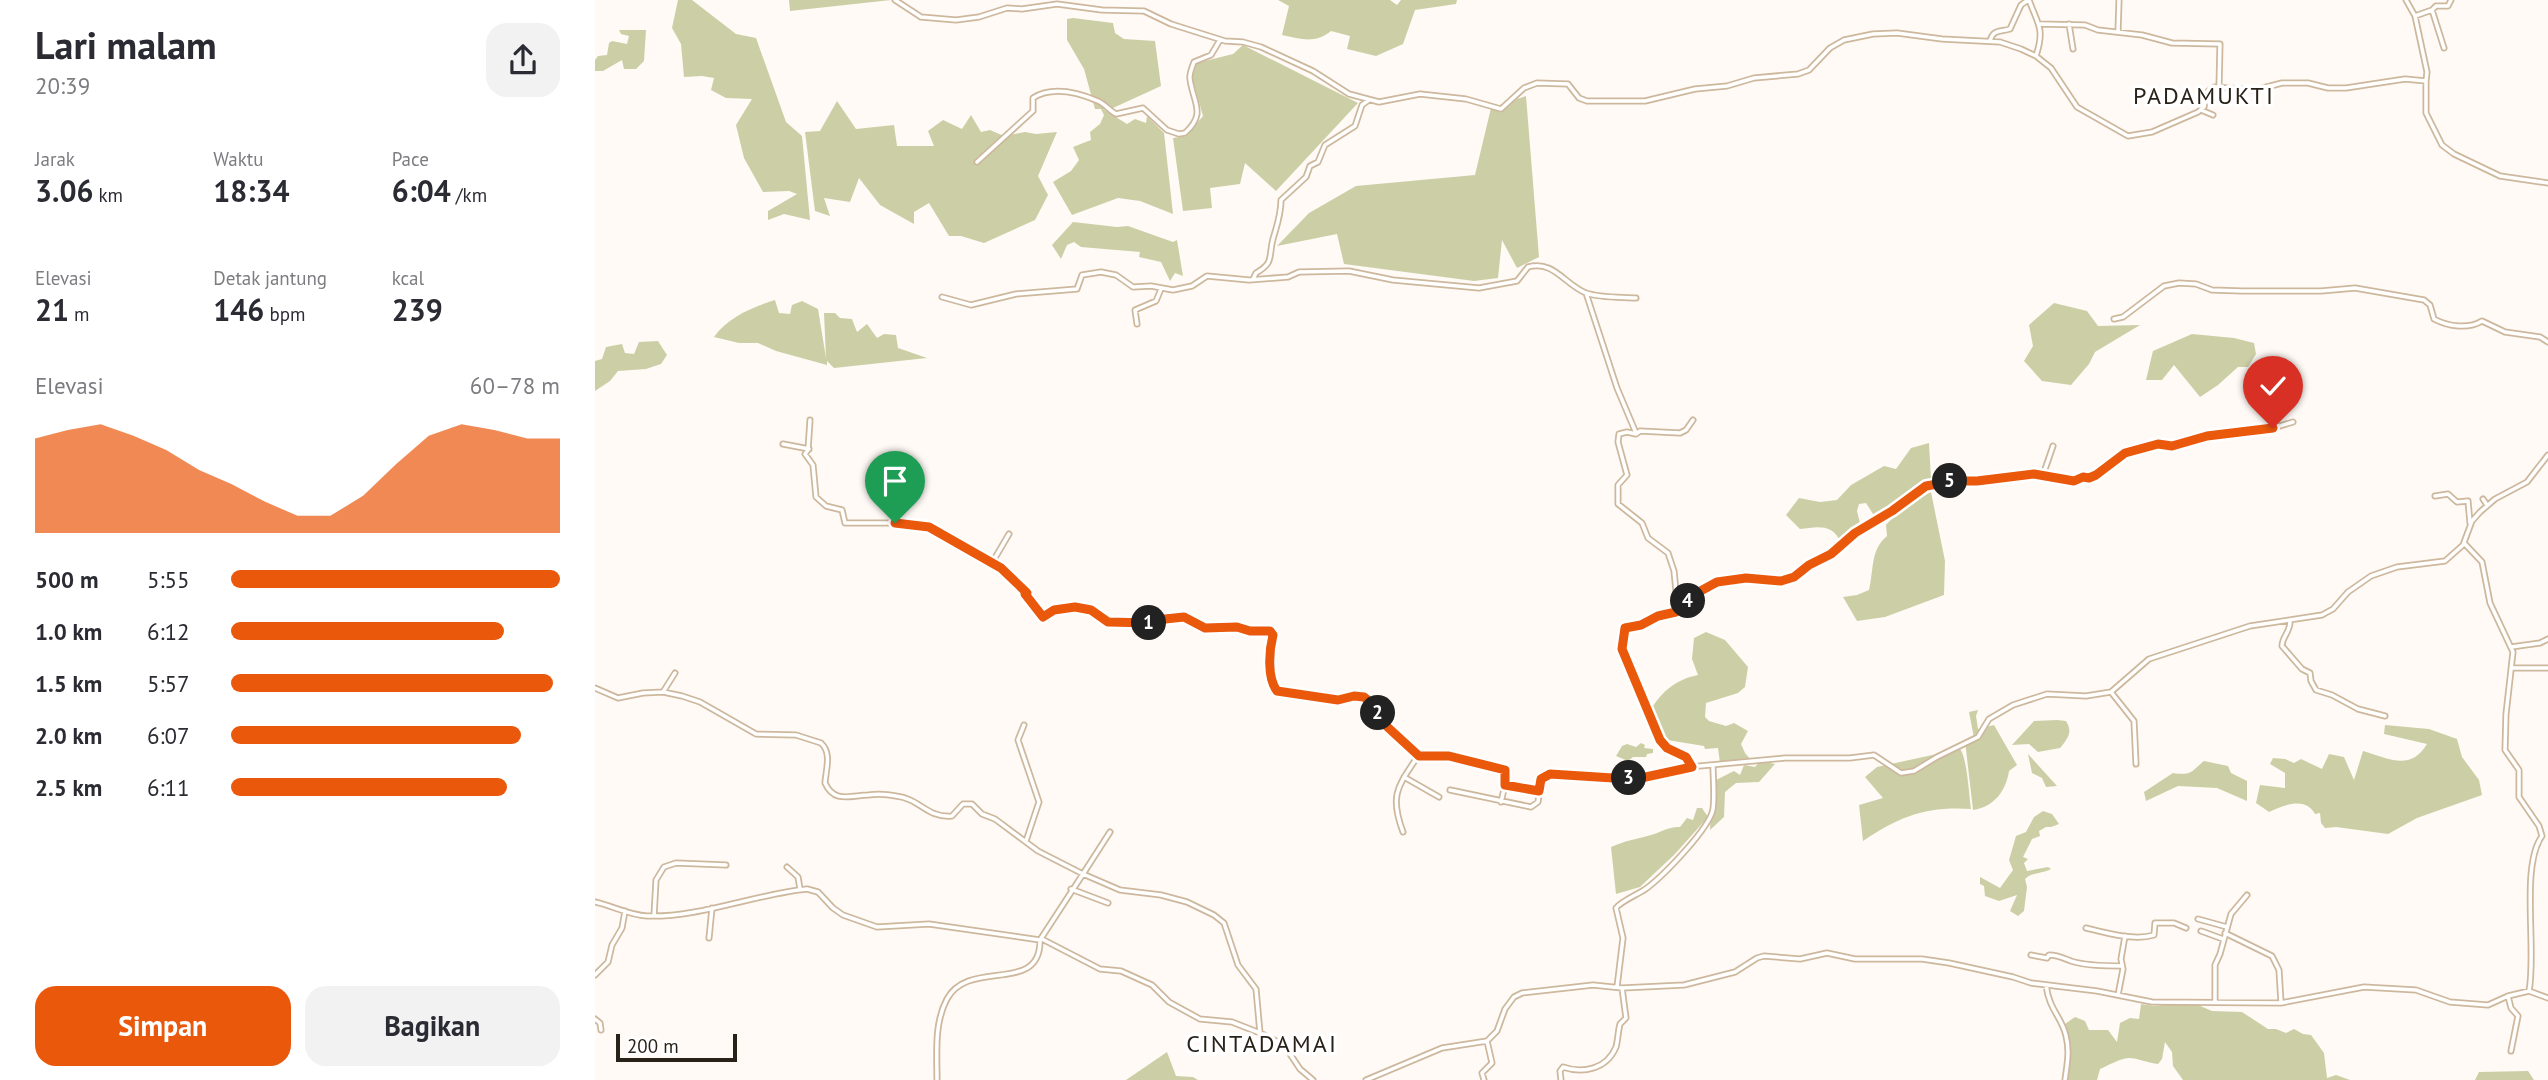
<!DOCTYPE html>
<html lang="id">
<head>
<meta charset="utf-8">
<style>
	body { margin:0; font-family:"PT Sans",sans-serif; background:#f2f2f3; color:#2b2b33; height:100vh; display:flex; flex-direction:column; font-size:26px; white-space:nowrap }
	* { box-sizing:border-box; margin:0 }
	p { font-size:23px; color:#7c7c81 }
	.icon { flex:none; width:38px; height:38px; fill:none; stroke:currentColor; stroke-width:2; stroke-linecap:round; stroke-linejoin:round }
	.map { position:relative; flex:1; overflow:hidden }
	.panel { display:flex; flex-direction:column; background:#fff; width:595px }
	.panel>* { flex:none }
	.scale { position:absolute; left:21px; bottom:18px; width:121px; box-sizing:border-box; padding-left:7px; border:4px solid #292218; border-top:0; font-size:19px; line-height:24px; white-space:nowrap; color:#292218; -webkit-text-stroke:5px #fff; paint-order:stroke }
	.pin { position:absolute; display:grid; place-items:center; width:60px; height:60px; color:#fff; margin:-72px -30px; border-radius:50% 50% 50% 0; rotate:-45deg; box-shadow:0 0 7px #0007 }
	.pin .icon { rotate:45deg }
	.km { position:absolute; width:35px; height:35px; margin:-18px; border-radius:50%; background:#222; color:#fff; font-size:19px; line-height:35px; text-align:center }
	.round { display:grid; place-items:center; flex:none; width:74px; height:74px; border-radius:21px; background:#f2f2f3 }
	.headline { display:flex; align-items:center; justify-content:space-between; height:119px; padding:0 35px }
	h1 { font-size:38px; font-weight:600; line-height:52px }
	.metrics { display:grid; grid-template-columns:repeat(3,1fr); gap:10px; height:119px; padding:7px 35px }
	.metrics div { display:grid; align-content:center }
	.metrics b { font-size:30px; font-weight:600 }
	.metrics small { font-size:19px; font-weight:400 }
	.metrics p { font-size:19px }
	.chart { height:196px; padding:14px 35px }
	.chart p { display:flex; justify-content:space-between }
	.chart svg { width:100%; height:126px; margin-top:7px; fill:#ea580c; opacity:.7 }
	.action { display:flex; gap:14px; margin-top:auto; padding:14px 35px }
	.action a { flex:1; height:80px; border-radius:21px; background:#ea580c; color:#fff; font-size:28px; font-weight:600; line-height:80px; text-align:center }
	.action a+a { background:#f2f2f3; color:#2b2b33 }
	ul { padding:0 35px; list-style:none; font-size:23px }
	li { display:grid; grid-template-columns:112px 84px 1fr; align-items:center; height:52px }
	li i { height:18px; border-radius:9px; background:#ea580c }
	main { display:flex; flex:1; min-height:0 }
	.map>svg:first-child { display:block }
	.green { fill:#cccfa6 }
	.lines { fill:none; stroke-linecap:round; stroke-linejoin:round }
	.street-casing { stroke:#cdb89e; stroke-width:7 }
	.street { stroke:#fff; stroke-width:3.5 }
	.route-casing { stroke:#fff; stroke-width:14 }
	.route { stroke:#ea580c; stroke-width:9 }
	.labels { text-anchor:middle; stroke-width:7; stroke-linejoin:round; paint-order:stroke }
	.quarter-label { font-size:24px; letter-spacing:2px; fill:#292218; stroke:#fff }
</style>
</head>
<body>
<main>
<section class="panel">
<div class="headline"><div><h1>Lari malam</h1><p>20:39</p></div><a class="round"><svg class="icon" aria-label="share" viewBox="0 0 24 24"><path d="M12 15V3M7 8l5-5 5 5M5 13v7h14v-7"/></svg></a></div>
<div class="metrics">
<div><p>Jarak</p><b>3.06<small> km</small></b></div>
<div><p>Waktu</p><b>18:34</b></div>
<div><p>Pace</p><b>6:04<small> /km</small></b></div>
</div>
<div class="metrics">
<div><p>Elevasi</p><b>21<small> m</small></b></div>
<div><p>Detak jantung</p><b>146<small> bpm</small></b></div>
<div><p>kcal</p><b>239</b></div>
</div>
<div class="chart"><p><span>Elevasi</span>60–78 m</p>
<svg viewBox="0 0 160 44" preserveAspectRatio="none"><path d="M0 44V11L10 8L20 6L30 10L40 15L50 22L60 27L70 33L80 38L90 38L100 31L110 20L120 10L130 6L140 8L150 11L160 11V44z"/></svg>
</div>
<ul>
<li><b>500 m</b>5:55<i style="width:100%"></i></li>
<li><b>1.0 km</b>6:12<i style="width:83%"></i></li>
<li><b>1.5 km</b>5:57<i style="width:98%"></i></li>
<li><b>2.0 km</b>6:07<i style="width:88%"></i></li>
<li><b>2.5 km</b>6:11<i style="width:84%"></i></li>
</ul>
<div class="action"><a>Simpan</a><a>Bagikan</a></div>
</section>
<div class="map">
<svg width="1953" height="1080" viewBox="0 0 1953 1080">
	<rect width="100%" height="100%" fill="#fffaf5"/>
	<path class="green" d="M83,0h14l44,34 20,4 30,84 16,14 8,84 -26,-6 -16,6v-9l29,-17 -8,-3 -26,1 -19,-34 -8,-33 16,-26 -26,-1 -15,-8 3,-12 -12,-2 -18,1 -3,-33 -9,-16z
		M194,0h102l-101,11z
		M683,0h112l7,5 4,-5h56l-1,4 -41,6 -12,34 -27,12 -29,-7 3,-13 -19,-5c-16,13 -30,8 -49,4l7,-29z
		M478,18l40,5 2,10 9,6 31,2 6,45 -48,22 -10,1 24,15 8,-5 11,4 1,-7 17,17 9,81 -33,-13 -22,-3 -46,17 -19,-33 18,-11 8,-11 -6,-13 18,-7 -1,-8 10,-8 4,-9 -3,-6h-6l-11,-40 -17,-29v-21z
		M24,30h27l-2,31 -8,8h-12l-2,-9 -19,11h-8v-11l3,-4 9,-1 2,-12 3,-2 15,3 2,-8 -8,-2z
		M648,45l115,58 -82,88 -31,-28 -5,21 -30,4 2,20 -29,3 -10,-73 13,-2 17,-20 -11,-39 5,-14 36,-9z
		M931,96l13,161 -22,11 -15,-28 -4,38 -24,3 -130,-17 -7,-30 -60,12 32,-33 47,-27 119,-11 16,-67z
		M242,101l19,28 38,-4 3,21h37l-6,-15 15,-11 19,9 9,-14 10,17 9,-2 14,6 21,-4 11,2 21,-2 -19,44 10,19 -13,25 -51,23 -23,-7h-12l-20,-33 -15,9v12l-34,-19 -21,-27 -9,24 -26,-4 6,18 -15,-5 -10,-79 15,-1z
		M478,222l44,5 11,-1 45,16 4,-2 6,36 -8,-3 -5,8 -9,-19 -22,-5 1,-5 -59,-5 -7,-5 -7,3 -6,14 -9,-14z
		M180,300l4,13 11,1 2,-9 10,-4 16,8 8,49 -2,-45h11l5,5 12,1 5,13 10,-8 10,14 7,-4 12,1 2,13 29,10 -93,10 -7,-7v4l-51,-14 -18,-8h-19l-25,-6c14,-20 39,-30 61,-37z
		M1459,303l33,8 11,15 42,-1 -45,27 -6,12 -18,21 -29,-4 -18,-20 9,-15 -4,-21z
		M1597,334l42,4 20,5 2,11 -8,13h-10l-20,18 -18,12 -26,-32 -12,15h-16l7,-29z
		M63,341l9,14 -6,9 -15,5 -28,2 -8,10 -15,10v-30l7,-2 4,-12 16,-3 3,9 9,1 5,-12z
		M1334,443l2,37 -56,37 -9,-14 -7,1 -2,7 3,12 -20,18c-8,-18 -24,-14 -40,-12l-14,-14 13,-17 21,4 17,-2 14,-15 33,-19 12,3 15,-21z
		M1336,492l14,69 -1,34 -59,22 -28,4 -14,-24 14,-2 12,-5c5,-20 1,-40 18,-54l-1,-11 19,-21z
		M1111,632l19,8 23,27 -3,20 -7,6 -32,10 -1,14 4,4 17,5 8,-3 14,8 -7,13 4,9 6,7 -31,3 -2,-15 -13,1 -1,-3 -43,-7 -12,-25c9,-20 27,-35 49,-39l-6,-16 2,-21z
		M1383,710l-2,6 2,13 16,-4 23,40 -8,6c-3,20 -15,36 -36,39l-8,-69 9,-3 -5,-26z
		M1462,720l9,1c7,11 2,17 -6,27l-22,4 -9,-8 -17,1 22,-24z
		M1790,725l44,4 28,10 5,18 17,23 3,15 -65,23 -29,16 -52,-7 -11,1 -4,-5 -1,-10 -5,1c-10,-18 -31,-9 -46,-2l-13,-9 4,-18 25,3v-15l-15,-9 3,-6 12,1 9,4 7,-4 21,10 7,-15 15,3 10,23 9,-29c25,7 47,21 64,-7l-43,-10z
		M1046,743l4,2 -1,3 9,1v4l-6,1 -1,3h-13l-5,4 -12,-5 6,-10 5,-2 9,3z
		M1365,749c7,8 9,46 11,60 -44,-3 -71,7 -108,32l-4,-36 24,-7 -18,-21 12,-10z
		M1433,754l29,32 -11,1 -4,-9 -10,-5z
		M1165,761l15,3 -16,18 -23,1 -11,9 -1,25 -14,13 2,-40 4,-10 18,-9 6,4 4,-10 11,2z
		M1609,761l24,5 3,7 16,8v20l-30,-13 -39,-2 -32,15 -2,-9 29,-19c20,3 18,-2 31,-12z
		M1102,808h5l6,9 -33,37 -35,33 -24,7 -5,-47c13,-6 26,-8 40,-12 10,-3 19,-9 29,-8l7,-9 6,2z
		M1448,811l9,3 7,10 -8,3h-5l-7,4 1,5 -8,3 -9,18 5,2 -4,4 3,8 21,-4 3,2c-9,5 -19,3 -26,10l2,8 -3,24 -6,5 -8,-5 7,-16 -18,6 -14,-5 -1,-10 -4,-2v-7l20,11 13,-18 -4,-10 7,-24 10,-4 8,-15z
		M1596,1002l21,9 30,1 26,17h8l10,4 8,-4 9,5 8,1 13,18 3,25 9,-3 14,5h-167l-10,-14 -1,-14 -7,-10 -3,17 -4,5c-9,-1 -21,-6 -29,-6 -10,1 -20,7 -29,11l-3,11h-29l2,-31 -5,-25 10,-7 10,4 4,9h19l9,12 3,-19 10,-5 9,1 2,-15 13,2z
		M572,1052l9,24 17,1 5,3h-72z
		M1933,1071l6,9h-59l4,-8z"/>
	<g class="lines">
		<g class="street-casing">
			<path id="street" d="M300,0l26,17 35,3 23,-3 28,-9 15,1 35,-5 45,6 42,1 27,13 54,17 18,1 18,5 52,24 36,23 30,8 41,-8 46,5 35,10 23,-21 13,-5 31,1 11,14 8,3h58l50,-12 32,-3 27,-8 44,-4 11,-4 21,-22 14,-8 29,-6 24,-1 45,6 58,3 21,7 15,7 15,12 26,39 51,29 24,-4 46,-20 6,-5 3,-15 7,-5 41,3 27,-7h26l20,5h18l59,-9 21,2v32l16,32 12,9 46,22 48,7
				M1434,0c9,25 16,28 7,56
				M1811,0l9,16 12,56 -1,9
				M1837,10l12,38
				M1820,16l17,-6 4,-4h12l3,-6
				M1445,24l45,1 13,5 44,5 30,8 48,1 -1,43
				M1474,24l4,25
				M1523,32l1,-32
				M1395,41c3,-12 11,-9 20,-12l11,-24 7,-5
				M1606,110l12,5
				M382,162l56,-51v-13c19,-12 46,-5 65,3 7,3 12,10 18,13l27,-6 24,22 12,4 6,-1c22,-20 8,-30 5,-54 -1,-5 2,-11 4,-17l17,-7 9,-15
				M658,279l3,-6c19,-11 12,-16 17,-34 4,-14 8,-24 8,-39l25,-23 4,-11 8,-4 7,-17 30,-19 7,-21 7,-5
				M991,293l31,95 19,45
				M347,297l29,8 45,-11 61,-5 5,-14 19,-3 15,3 17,12 18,-1 22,4 19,-4 15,-10 42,4 39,-3 11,-5 50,-1 44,9 86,8 38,-7 11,-14c26,-7 36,17 58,26 14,5 35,4 50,5
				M1519,319l9,-2 41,-31 15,-3 17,1 16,6 30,1h79l34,-3 69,12 6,5 4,14c15,8 35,10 48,2l23,11 35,5 8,5
				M542,324l-2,-14 21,-9 5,-12
				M215,420l-2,30 -3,4 8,11 3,32 10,9 16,4 3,13h45l39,4 74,43 25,24
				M188,444l26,5
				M1448,475l10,-29
				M1840,496l13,-2 9,8 11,-1 2,22
				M1888,499l4,6
				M1869,543l18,19 8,41 23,49 -7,62 -1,36 14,20v27l20,29 3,10c-22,30 -5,114 -13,155
				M397,563l17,-29
				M430,594l18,23 11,-7 21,-3 16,3 17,12 44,1 32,-6 21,11 32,-1 13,4h20l3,5c-5,14 -5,43 4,55l61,9 16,-4 10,1 8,7 10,18 37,34h30l56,14v15l34,6
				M1083,612l17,-18 22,-12 29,-4 32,3 16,-4 15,-12 21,-11 25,-21 37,-22 33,-25 30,-5h22l57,-7 41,7 6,-4 8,1 9,-4 27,-21 33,-9 14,2 35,-10 66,-8 20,-6
				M1695,620c1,12 -8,16 -8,26l20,23 8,4 1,8 5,9 16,5 26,14 27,7
				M1916,647l29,-4 8,-4
				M1917,668h36
				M0,688l23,10 25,-5 20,-1 19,4 18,6 56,32 40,1 25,8c11,10 5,26 4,40 9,20 24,13 43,12 9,-1 18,-1 28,1 25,3 30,22 56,20l11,-12h9l10,10 13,5 43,32 45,23 27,-42
				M68,692l12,-19
				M1516,692l23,29 2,43
				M429,725l-6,15 21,62 -13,39
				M1097,767l-6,-10 -19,-9 -7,-8 -38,-91 3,-21 16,-3 17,-9 20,-4 -4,-41 -6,-18 -20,-15 -6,-15 -24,-19v-19l9,-10 -9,-33 1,-8 8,-2 9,2 4,-3 40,2 6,-3 7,-10
				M809,777l35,20
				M855,790l81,17 7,-5 3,-23 9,-5 91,3 48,-10 96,-9h65l24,-3 27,18 13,-2 23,-14 41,-20 11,-18 24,-14 34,-11 39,2 25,-4 38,-33 101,-33 72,-11 11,-6 15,-17 23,-16 26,-9 48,-6 18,-16 9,-24 8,-9 15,-13 32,-17 21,-27
				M906,802l4,-17
				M808,832c-14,-37 -5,-46 15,-76
				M192,867l11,10 2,12
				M476,889l37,14
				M0,902c18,4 34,13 52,14 51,2 109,-22 160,-27l11,3 15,16 10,7 34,12 52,-3 111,16 43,-66 37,16 41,5 26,7 27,13 10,8 14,42 18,24 4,44 24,12 16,24 13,11
				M59,916l2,-36 8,-13 12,-4 50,2
				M1603,919l29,8
				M1491,928c20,5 48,13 68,7l1,-12h19l12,5
				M1606,931l22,8
				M1630,933l47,23 7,14 2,33
				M114,938l3,-30
				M447,939l58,30 21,2 31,14 17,17 31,17 32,3 28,11
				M1436,955l16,3 2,-3c9,0 14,3 22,6 15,5 35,5 51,5
				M0,975l13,-13 4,-17 10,-17 3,-17
				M1451,985c3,25 16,32 20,51 4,15 1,29 -1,44
				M1022,987l6,-49 -7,-30c5,-7 23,-14 31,-20 17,-13 63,-60 66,-79 2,-14 0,-30 0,-44
				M1523,995l5,-26 -2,-10 4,-23
				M1913,996l3,12 7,8 -7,35
				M1620,1001v-36l5,-11 11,-40 16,-19
				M0,1019l5,4 1,7
				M342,1080c0,-27 -3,-57 10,-81 22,-41 93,-4 93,-58
				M771,1080l76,-32 45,-7 10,-10 8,-22 9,-12 8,-4 71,-8 29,3 62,-3 51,-13 22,-14 7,-2 36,3 27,-6 28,6h67l27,4 64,14 18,6 66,8 55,11 129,1 83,-16 52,3 34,12 38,3 20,-9 21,-5 19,7
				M889,1080l-2,-7 10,-10 -5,-22
				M966,1080l-1,-9 3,-4c20,7 44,2 53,-20 2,-7 2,-16 4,-23l6,-6 -4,-30"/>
		</g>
		<use href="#street" class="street"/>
	</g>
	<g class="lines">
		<g class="route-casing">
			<path id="route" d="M300,523l34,4 72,41 26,25 -2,1 18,23 11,-7 21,-3 16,3 17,12 44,1 13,-4 19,-2 21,11 32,-1 13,4h20l3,4c-4,16 -6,43 4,56l61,9 16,-4 10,1 8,7 10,18 37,34h30l56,14v15l34,6 2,-12 9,-5 63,4h28l51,-11 -6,-10 -19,-9 -7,-8 -38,-91 3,-21 16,-3 17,-9 18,-4 19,-18 22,-12 29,-4 35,3 13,-4 15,-12 22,-11 24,-21 37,-22 34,-25 29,-5h22l57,-7 40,7 9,-4 6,1 7,-3 29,-22 33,-9 14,2 35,-10 66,-8"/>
		</g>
		<use href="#route" class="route"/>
	</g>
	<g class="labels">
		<g class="quarter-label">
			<text x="1609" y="104">PADAMUKTI</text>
			<text x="667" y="1052">CINTADAMAI</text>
		</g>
	</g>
</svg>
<div class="scale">200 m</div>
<div class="pin" style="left:300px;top:523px;background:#1e9e55"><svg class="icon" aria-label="arrive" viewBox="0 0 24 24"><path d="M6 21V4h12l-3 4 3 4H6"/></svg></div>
<div class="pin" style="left:1678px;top:428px;background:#d93025"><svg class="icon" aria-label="check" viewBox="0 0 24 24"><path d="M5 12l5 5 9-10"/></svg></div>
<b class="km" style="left:554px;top:623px">1</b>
<b class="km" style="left:783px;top:713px">2</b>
<b class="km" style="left:1034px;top:778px">3</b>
<b class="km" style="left:1093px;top:601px">4</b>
<b class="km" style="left:1355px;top:481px">5</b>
</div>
</main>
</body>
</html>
